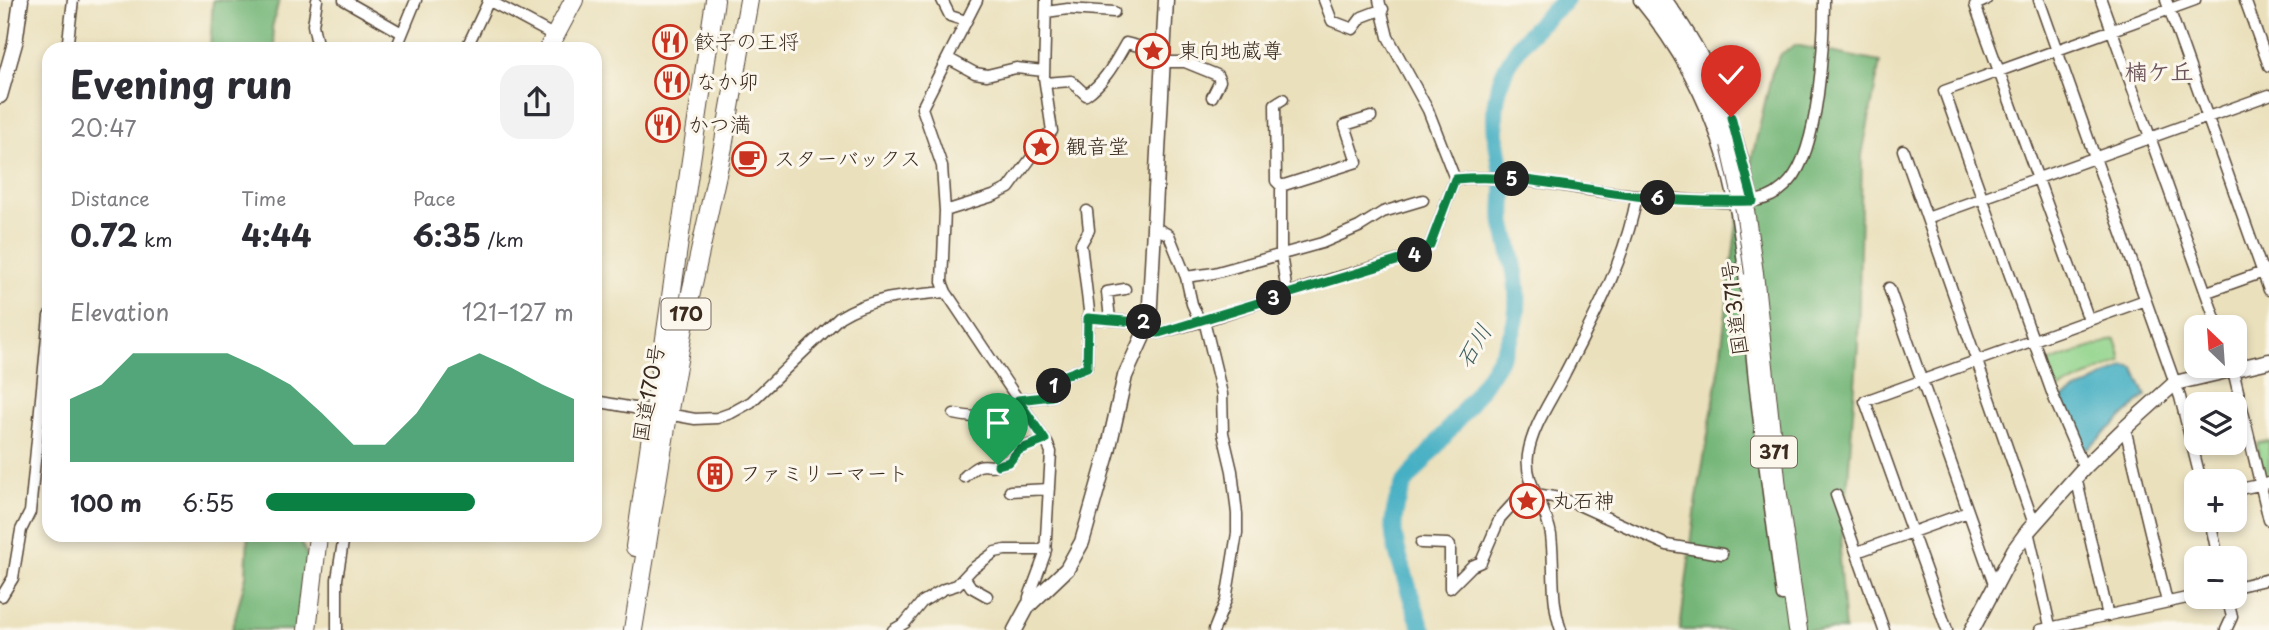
<!DOCTYPE html>
<html lang="en">
<head>
<meta charset="utf-8">
<style>
	body { margin:0; font-family:"Playpen Sans","Klee One",sans-serif; background:#f2f2f3; color:#2b2b33; height:100vh; display:flex; flex-direction:column; font-size:26px; white-space:nowrap }
	* { box-sizing:border-box; margin:0 }
	p { font-size:23px; color:#7c7c81 }
	.icon { flex:none; width:38px; height:38px; fill:none; stroke:currentColor; stroke-width:2; stroke-linecap:round; stroke-linejoin:round }
	.map { position:relative; flex:1; overflow:hidden }
	.drawer { position:absolute; left:42px; top:42px; width:560px; height:500px; display:flex; flex-direction:column; background:#fff; border-radius:21px; box-shadow:0 4px 10px #0003 }
	.drawer>* { flex:none }
	.needle { width:46px; rotate:335deg }
	.buttons { position:absolute; left:2184px; top:315px; display:grid; gap:14px }
	.buttons a { display:grid; place-items:center; width:63px; height:63px; border-radius:14px; background:#fff; box-shadow:0 4px 10px #0003; font-size:35px }
	.pin { position:absolute; display:grid; place-items:center; width:60px; height:60px; color:#fff; margin:-72px -30px; border-radius:50% 50% 50% 0; rotate:-45deg; box-shadow:0 0 7px #0007 }
	.pin .icon { rotate:45deg }
	.km { position:absolute; width:35px; height:35px; margin:-18px; border-radius:50%; background:#222; color:#fff; font-size:19px; line-height:35px; text-align:center }
	.round { display:grid; place-items:center; flex:none; width:74px; height:74px; border-radius:21px; background:#f2f2f3 }
	.overview { display:flex; align-items:center; justify-content:space-between; height:119px; padding:0 28px }
	h1 { font-size:38px; font-weight:700; line-height:52px }
	.figures { display:grid; grid-template-columns:repeat(3,1fr); gap:10px; height:119px; padding:7px 28px }
	.figures div { display:grid; align-content:center }
	.figures b { font-size:30px; font-weight:700 }
	.figures small { font-size:19px; font-weight:400 }
	.figures p { font-size:19px }
	.chart { height:196px; padding:14px 28px }
	.chart p { display:flex; justify-content:space-between }
	.chart svg { width:100%; height:126px; margin-top:7px; fill:#0b8043; opacity:.7 }
	ul { padding:0 28px; list-style:none; font-size:23px }
	li { display:grid; grid-template-columns:112px 84px 1fr; align-items:center; height:52px }
	li i { height:18px; border-radius:9px; background:#0b8043 }
	.map>svg:first-child { display:block }
	.green { fill:#92d48c; stroke:#667f55; stroke-width:2 }
	.forest { fill:#75b678; stroke:#58704b; stroke-width:2 }
	.water { fill:#45afc3; stroke:#406c70; stroke-width:2 }
	.lines { fill:none; stroke-linecap:round; stroke-linejoin:round }
	.river { stroke:#45afc3; stroke-width:18 }
	.minor-casing { stroke:#554536; stroke-width:13 }
	.tertiary-casing { stroke:#554536; stroke-width:17 }
	.trunk-casing { stroke:#554536; stroke-width:20 }
	.minor { stroke:#fff; stroke-width:10 }
	.tertiary { stroke:#fff; stroke-width:14 }
	.trunk { stroke:#fff; stroke-width:18 }
	.trunk-bridge-casing { stroke:#554536; stroke-width:20; stroke-linecap:butt }
	.trunk-bridge { stroke:#fff; stroke-width:18 }
	.route-casing { stroke:#fff; stroke-width:14 }
	.route { stroke:#0b8043; stroke-width:9 }
	.labels { text-anchor:middle; stroke-width:6; stroke-linejoin:round; paint-order:stroke }
	.shield { fill:#fbf7ec; stroke:#75685c; stroke-width:2 }
	.shield-label { font-size:19px; font-weight:bold; fill:#3b2a1e }
	.poi-label { font-size:21px; fill:#3b2a1e; stroke:#fbf7ec; text-anchor:start }
	.street-label { font-size:21px; fill:#3b2a1e; stroke:#fbf7ec }
	.neighbourhood-label { font-size:23px; font-weight:bold; fill:#6d555d; stroke:#fbf7ec }
	.water-label { font-size:23px; font-style:italic; fill:#3f5f60; stroke:#fbf7ec }
</style>
</head>
<body>
<div class="map">
<svg width="2269" height="630" viewBox="0 0 2269 630">
	<rect width="100%" height="100%" fill="#fbf7ec"/>
	<filter id="ink" filterUnits="userSpaceOnUse"><feTurbulence type="fractalNoise" baseFrequency=".0143" numOctaves="2"/><feDisplacementMap in="SourceGraphic" scale="14" xChannelSelector="R" yChannelSelector="G"/><feConvolveMatrix kernelMatrix="1 2 1 2 8 2 1 2 1" color-interpolation-filters="sRGB"/></filter>
	<filter id="wash" filterUnits="userSpaceOnUse"><feTurbulence type="fractalNoise" baseFrequency=".00686" numOctaves="4" result="noise"/><feDisplacementMap in="SourceGraphic" scale="28" xChannelSelector="R" yChannelSelector="G"/><feGaussianBlur stdDeviation="1.57" result="paint"/><feColorMatrix in="noise" values="0 0 0 0 0 0 0 0 0 0 0 0 0 0 0 0 0 1.4 0 .05"/><feComposite in="paint" operator="in"/></filter>
	<g filter="url(#wash)">
		<rect width="100%" height="100%" fill="#eae0bc"/>
		<path class="green" d="M2115,339l7,22 -69,31 -9,-28z
			M2269,441v36l-5,1 -7,-35z"/>
		<path class="forest" d="M213,0h66l-7,28 4,21h-66z
			M1795,45l85,17 -18,93 -4,189 -12,164 -7,51 6,71h-165l17,-132 21,-121 19,-155 35,-150 9,-18z
			M248,536h51l11,28 -11,53 1,13h-68l14,-54z"/>
		<path class="water" d="M2125,366l9,2 12,28 -61,55 -5,-3 -18,-50z"/>
		<g class="lines">
			<path class="river" d="M1423,630c-7,-15 -11,-31 -16,-46 -12,-40 -22,-59 -3,-100 31,-39 105,-119 112,-166 5,-32 -4,-59 -11,-89 -4,-13 0,-28 -1,-42 -3,-28 -12,-57 -8,-85 5,-43 38,-76 70,-102"/>
		</g>
	</g>
	<g filter="url(#ink)">
		<g class="lines">
			<g class="minor-casing">
				<path id="minor" d="M317,0l-4,25 5,24
					M344,0l58,33
					M488,0l67,36
					M942,0l8,16 16,5
					M977,0l-55,108 20,58 3,45 -3,71 4,10 101,151 4,9 -6,102 -16,43 -1,9
					M1324,0l8,21 21,8 9,-12 21,-8
					M1639,0c37,45 66,97 83,153 22,72 24,152 32,227 8,72 18,144 28,216
					M1667,0c49,68 68,120 86,201
					M1986,0l-11,5 114,315
					M2039,0l141,397 21,84
					M2101,0l117,327
					M2166,0l103,290
					M2245,0l24,66
					M1046,12l22,-3 46,3
					M67,49l6,-49
					M396,49l20,-49
					M466,49l23,-49
					M949,59l26,14 12,2 29,-7 28,3
					M1045,83l26,-2 15,14c19,-13 29,-33 40,-52l12,3 31,16h16l32,13 3,6 -8,16
					M1903,150l131,374
					M1455,179c43,-4 86,3 128,10 35,5 70,8 106,11 22,1 48,5 70,0 12,-2 23,-10 31,-19 29,-33 34,-136 34,-181
					M1281,186l-5,-5 -1,-77 8,-5
					M945,211l48,-15 16,-8 25,-34 5,-13 13,-10 -8,-54 2,-77
					M1087,211l2,19 -8,14 9,75
					M1927,218l342,-123
					M1154,227l15,8 17,42 6,27 8,18
					M1186,277l28,-4 108,-30 37,-16 24,-15 40,-12
					M1889,288l106,299
					M2207,292l62,-22
					M1287,293l-6,-39v-68l76,-24 -12,-37 26,-8
					M1110,319l-3,-27 18,-3
					M1204,320l18,74 1,39 9,38 5,43v19l-11,67 -12,30
					M1146,332l13,1 41,-11 135,-44 78,-22 17,-11 25,-66 -27,-69 -40,-73 -9,-37
					M2232,366l37,154
					M1018,400l34,-4 3,-17 32,-12 1,-49 61,5
					M595,401l100,18 22,-1 14,-5 20,-11 89,-85c34,-21 67,-21 106,-25
					M954,414c20,4 53,9 67,-10
					M2125,428l42,174
					M2084,468l-30,-70 -110,-307 251,-91
					M964,477c23,-22 20,-5 41,-14 7,-3 8,-8 13,-12 7,-6 18,-8 27,-11
					M2076,477l32,139
					M2235,490l34,-7
					M1010,491l39,-2
					M1536,494l23,4 22,8 86,39 55,9
					M1836,495l48,135
					M2210,520l8,38
					M2028,531l23,99
					M1421,543l26,1 3,2v42l22,-22 9,-4 19,-44 31,-34
					M1857,552l111,-40
					M965,578l6,9 16,9
					M2235,587l34,-8
					M2,596l11,-18 8,-48 9,-18 19,-196
					M337,630v-51l7,-43
					M893,630l12,-7 17,-21 22,-13 13,-4 15,-16 23,-17 10,-2h41
					M1561,630c-11,-31 -6,-63 -10,-95 -4,-28 -27,-51 -23,-80 4,-29 25,-57 37,-82 31,-60 59,-110 72,-177
					M1947,630l-82,-229 280,-101
					M2040,630l156,-34
					M2226,630l6,-13 -5,-20"/>
			</g>
			<g class="tertiary-casing">
				<path id="tertiary" d="M0,96l15,-53 6,-43
					M1015,630l13,-24 39,-37 15,-27 26,-91 17,-75 24,-53 17,-323
					M1972,630l42,-80 14,-19 56,-63 41,-40 50,-45 94,-22"/>
			</g>
			<g class="trunk-casing">
				<path id="trunk" d="M1653,0c35,44 59,91 77,144
					M548,49l26,-49
					M1754,273l23,215 21,142
					M635,547c26,-182 52,-365 80,-547
					M307,630l11,-94
					M633,630l35,-215 19,-104 36,-164 26,-147"/>
			</g>
			<use href="#minor" class="minor"/>
			<use href="#tertiary" class="tertiary"/>
			<use href="#trunk" class="trunk"/>
			<g class="trunk-bridge-casing">
				<path id="trunk-bridge" d="M1730,144l15,66 9,63"/>
			</g>
			<use href="#trunk-bridge" class="trunk-bridge"/>
		</g>
	</g>
	<g class="lines" filter="url(#ink)">
		<g class="route-casing">
			<path id="route" d="M998,465l11,-3 10,-12 26,-10 -27,-40 34,-4 3,-17 32,-12 1,-49 61,5 -3,9 13,1 254,-77 17,-11 25,-66c61,-6 121,10 181,17 39,5 78,6 117,5l-22,-84"/>
		</g>
		<use href="#route" class="route"/>
	</g>
	<defs>
		<g id="restaurant-ring" transform="scale(1.75)"><circle r="9.5" fill="#fbf7ec" stroke="#c8321e" stroke-width="1.5"/><path d="M-5-6h1v4h1v-4h1v4h1v-4h1v5L-1.5 .5V6h-2V.5L-5-1ZM5-6V6H3V1.5H1.5Q1.5-4 5-6Z" fill="#c8321e"/></g>
		<g id="sight-ring" transform="scale(1.75)"><circle r="9.5" fill="#fbf7ec" stroke="#c8321e" stroke-width="1.5"/><path d="M0-6L1.8-2.2L6-1.7L2.9 1.2L3.7 5.4L0 3.3L-3.7 5.4L-2.9 1.2L-6-1.7L-1.8-2.2Z" fill="#c8321e"/></g>
		<g id="cafe-ring" transform="scale(1.75)"><circle r="9.5" fill="#fbf7ec" stroke="#c8321e" stroke-width="1.5"/><path d="M-5.5-4.5H6V0H3Q3 3.5 0 3.5H-2.5Q-5.5 3.5-5.5 0ZM3-3.2v2h1.7v-2ZM-6 4.5H4V6H-6Z" fill="#c8321e"/></g>
		<g id="building-ring" transform="scale(1.75)"><circle r="9.5" fill="#fbf7ec" stroke="#c8321e" stroke-width="1.5"/><path d="M-4-6H4V6H1V3H-1V6H-4ZM-2.5-4.3h1.7v1.8h-1.7ZM.8-4.3h1.7v1.8H.8ZM-2.5-1h1.7V.8h-1.7ZM.8-1h1.7V.8H.8Z" fill="#c8321e"/></g>
	</defs>
	<g fill-rule="evenodd">
		<use href="#restaurant-ring" x="670" y="42"/>
		<use href="#sight-ring" x="1153" y="51"/>
		<use href="#restaurant-ring" x="672" y="82"/>
		<use href="#restaurant-ring" x="663" y="125"/>
		<use href="#sight-ring" x="1041" y="147"/>
		<use href="#cafe-ring" x="749" y="159"/>
		<use href="#building-ring" x="715" y="474"/>
		<use href="#sight-ring" x="1527" y="501"/>
	</g>
	<g class="labels">
		<g class="shield">
			<rect x="661.5" y="298.5" width="49" height="31" rx="5"/>
			<rect x="1751" y="436.5" width="46" height="31" rx="5"/>
		</g>
		<g class="shield-label">
			<text x="686" y="321">170</text>
			<text x="1774" y="459">371</text>
		</g>
		<g class="poi-label">
			<text x="694" y="49">餃子の王将</text>
			<text x="1178" y="58">東向地蔵尊</text>
			<text x="696" y="89">なか卯</text>
			<text x="688" y="132">かつ満</text>
			<text x="1066" y="154">観音堂</text>
			<text x="774" y="166">スターバックス</text>
			<text x="740" y="481">ファミリーマート</text>
			<text x="1552" y="508">丸石神</text>
		</g>
		<g class="street-label">
			<text transform="translate(1735 308) rotate(-97)" y="7">国道371号</text>
			<text transform="translate(649 393) rotate(-80)" y="7">国道170号</text>
		</g>
		<g class="neighbourhood-label">
			<text x="2159" y="80">楠ケ丘</text>
		</g>
		<g class="water-label">
			<text transform="translate(1474 346) rotate(-59)" y="8">石川</text>
		</g>
	</g>
</svg>
<div class="buttons">
<a><svg class="needle" viewBox="-14 -14 28 28"><path d="M0-13l5 13h-10z" fill="#e53935"/><path d="M0 13l5-13h-10z" fill="#7c7c81"/></svg></a>
<a><svg class="icon" aria-label="layers" viewBox="0 0 24 24"><path d="M12 4l9 5-9 5-9-5zM3 14l9 5 9-5"/></svg></a>
<a>+</a>
<a>−</a>
</div>
<div class="pin" style="left:998px;top:465px;background:#1e9e55"><svg class="icon" aria-label="arrive" viewBox="0 0 24 24"><path d="M6 21V4h12l-3 4 3 4H6"/></svg></div>
<div class="pin" style="left:1731px;top:117px;background:#d93025"><svg class="icon" aria-label="check" viewBox="0 0 24 24"><path d="M5 12l5 5 9-10"/></svg></div>
<b class="km" style="left:1054px;top:386px">1</b>
<b class="km" style="left:1144px;top:322px">2</b>
<b class="km" style="left:1274px;top:298px">3</b>
<b class="km" style="left:1415px;top:255px">4</b>
<b class="km" style="left:1512px;top:179px">5</b>
<b class="km" style="left:1658px;top:198px">6</b>
<section class="drawer">
<div class="overview"><div><h1>Evening run</h1><p>20:47</p></div><a class="round"><svg class="icon" aria-label="share" viewBox="0 0 24 24"><path d="M12 15V3M7 8l5-5 5 5M5 13v7h14v-7"/></svg></a></div>
<div class="figures">
<div><p>Distance</p><b>0.72<small> km</small></b></div>
<div><p>Time</p><b>4:44</b></div>
<div><p>Pace</p><b>6:35<small> /km</small></b></div>
</div>
<div class="chart"><p><span>Elevation</span>121–127 m</p>
<svg viewBox="0 0 160 44" preserveAspectRatio="none"><path d="M0 44V22L10 17L20 6L30 6L40 6L50 6L60 11L70 17L80 27L90 38L100 38L110 27L120 11L130 6L140 11L150 17L160 22V44z"/></svg>
</div>
<ul>
<li><b>100 m</b>6:55<i style="width:68%"></i></li>
</ul>
</section>
</div>
</body>
</html>
